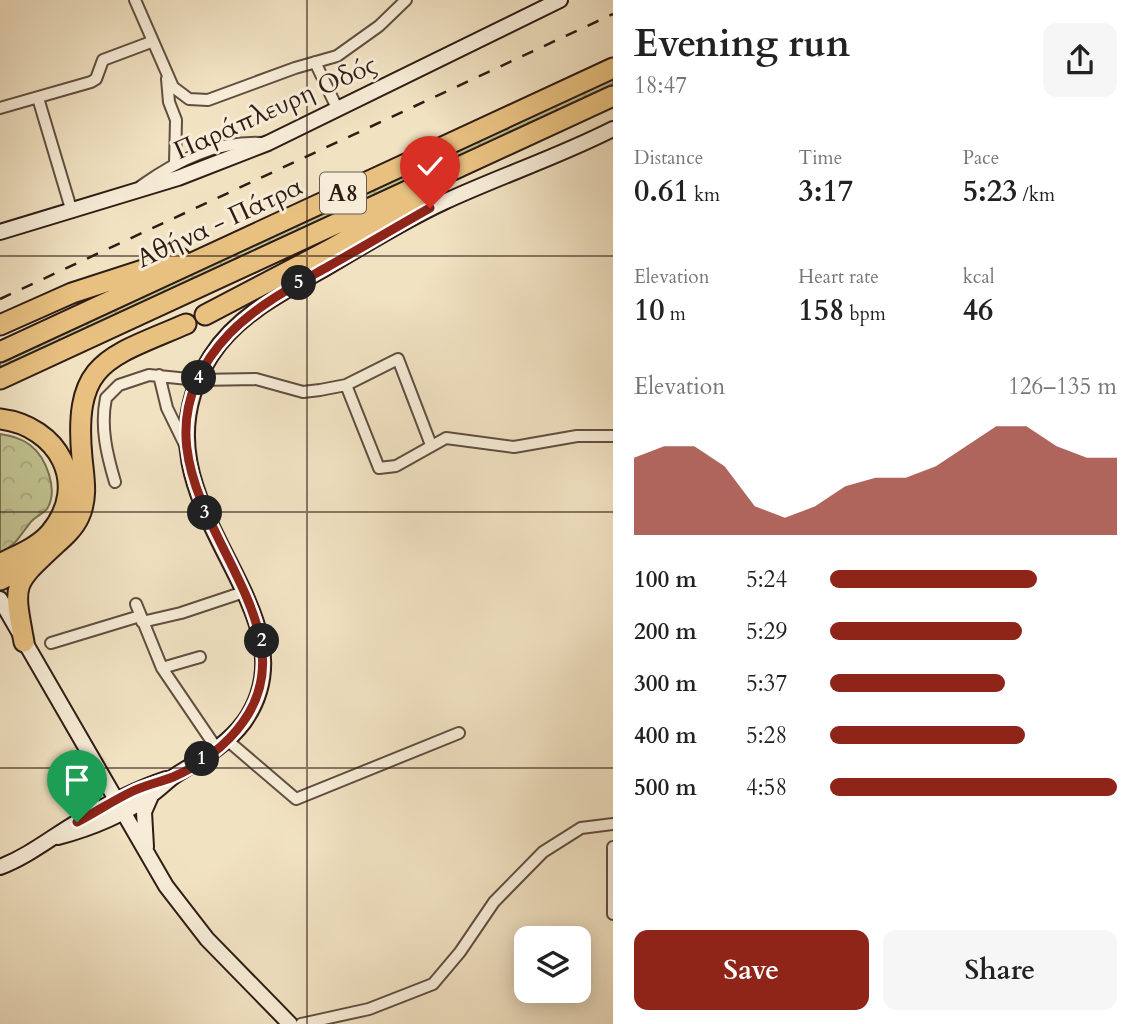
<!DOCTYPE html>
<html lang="en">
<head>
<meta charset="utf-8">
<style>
	body { margin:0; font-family:Cardo,serif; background:#f6f6f6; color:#222; height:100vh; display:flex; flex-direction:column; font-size:26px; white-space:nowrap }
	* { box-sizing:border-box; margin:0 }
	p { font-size:23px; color:#767676 }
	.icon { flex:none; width:38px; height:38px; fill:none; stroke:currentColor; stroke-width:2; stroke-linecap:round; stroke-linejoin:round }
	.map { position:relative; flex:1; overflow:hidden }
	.side { display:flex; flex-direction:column; background:#fff; width:525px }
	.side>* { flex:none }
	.tools { position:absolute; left:514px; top:926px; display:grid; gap:14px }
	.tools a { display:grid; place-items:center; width:77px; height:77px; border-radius:14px; background:#fff; box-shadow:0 4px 18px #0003; font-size:35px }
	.pin { position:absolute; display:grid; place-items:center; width:60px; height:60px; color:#fff; margin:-72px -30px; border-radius:50% 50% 50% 0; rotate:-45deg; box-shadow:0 0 7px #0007 }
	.pin .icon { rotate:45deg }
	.km { position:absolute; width:35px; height:35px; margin:-18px; border-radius:50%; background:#222; color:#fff; font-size:19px; line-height:35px; text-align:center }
	.round { display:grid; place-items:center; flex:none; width:74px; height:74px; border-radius:14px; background:#f6f6f6 }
	.overview { display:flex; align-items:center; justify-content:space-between; height:119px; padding:0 21px }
	h1 { font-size:38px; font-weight:600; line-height:52px }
	.figures { display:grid; grid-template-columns:repeat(3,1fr); gap:10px; height:119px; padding:7px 21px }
	.figures div { display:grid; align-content:center }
	.figures b { font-size:30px; font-weight:600 }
	.figures small { font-size:19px; font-weight:400 }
	.figures p { font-size:19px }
	.chart { height:196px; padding:14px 21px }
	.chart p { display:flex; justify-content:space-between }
	.chart svg { width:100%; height:126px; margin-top:7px; fill:#8f2418; opacity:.7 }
	.action { display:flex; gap:14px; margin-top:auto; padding:14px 21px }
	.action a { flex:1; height:80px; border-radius:14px; background:#8f2418; color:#fff; font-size:28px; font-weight:600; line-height:80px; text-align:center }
	.action a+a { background:#f6f6f6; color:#222 }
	ul { padding:0 21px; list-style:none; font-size:23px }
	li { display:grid; grid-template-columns:112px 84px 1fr; align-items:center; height:52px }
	li i { height:18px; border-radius:9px; background:#8f2418 }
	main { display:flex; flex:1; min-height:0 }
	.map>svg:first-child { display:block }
	.grass { fill:url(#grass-dots); stroke:#786f52; stroke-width:2 }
	.forest { fill:url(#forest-crowns); stroke:#786f52; stroke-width:2 }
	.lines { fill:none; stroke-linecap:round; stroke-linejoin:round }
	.street-casing { stroke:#604e40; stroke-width:14 }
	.secondary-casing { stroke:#2f1c15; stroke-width:18 }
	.highway-casing { stroke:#2f1c15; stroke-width:23 }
	.street { stroke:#f6ecd7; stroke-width:10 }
	.secondary { stroke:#f6ecd7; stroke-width:14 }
	.highway { stroke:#e8c181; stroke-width:19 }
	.rail { stroke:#2f1c15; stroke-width:2.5; stroke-dasharray:12 12; stroke-linecap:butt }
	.route-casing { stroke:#fff; stroke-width:14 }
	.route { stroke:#8f2418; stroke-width:9 }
	.grid { fill:none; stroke:#2f1c15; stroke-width:2; stroke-opacity:0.55 }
	.labels { text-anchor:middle; stroke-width:6; stroke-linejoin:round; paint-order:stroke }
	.shield { fill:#f6ecd7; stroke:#6b5a4f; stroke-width:2 }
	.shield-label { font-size:24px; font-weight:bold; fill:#2f1c15 }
	.street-label { font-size:26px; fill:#2f1c15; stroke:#f6ecd7 }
</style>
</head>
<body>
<main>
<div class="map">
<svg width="613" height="1024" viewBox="0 0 613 1024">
	<defs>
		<pattern id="grass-dots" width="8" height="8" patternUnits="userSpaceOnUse" patternTransform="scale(1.75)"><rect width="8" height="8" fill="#c0c28f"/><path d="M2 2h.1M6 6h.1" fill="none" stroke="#a5a67a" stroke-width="1.8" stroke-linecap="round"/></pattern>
		<pattern id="forest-crowns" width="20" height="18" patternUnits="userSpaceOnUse" patternTransform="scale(1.75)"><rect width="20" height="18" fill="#c0c28f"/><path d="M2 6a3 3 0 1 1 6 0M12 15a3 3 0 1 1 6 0" fill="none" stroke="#a5a67a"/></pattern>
	</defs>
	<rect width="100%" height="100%" fill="#f1e2c2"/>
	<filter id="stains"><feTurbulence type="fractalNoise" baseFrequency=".00286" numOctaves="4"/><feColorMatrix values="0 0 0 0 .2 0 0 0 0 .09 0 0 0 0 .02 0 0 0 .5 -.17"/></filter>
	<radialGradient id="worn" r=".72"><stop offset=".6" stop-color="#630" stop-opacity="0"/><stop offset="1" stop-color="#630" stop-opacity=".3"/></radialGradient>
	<path class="grass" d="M613,79v5l-613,284v-5z"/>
	<path class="forest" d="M0,434c11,2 21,4 30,11 16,12 29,45 17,64 -4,5 -13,8 -17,14 -10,12 -14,23 -30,29z"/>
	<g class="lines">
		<g class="street-casing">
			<path id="street" d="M135,0l38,87 16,12 19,1 87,-32 42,-12 42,-30 27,-26
				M315,62l22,46
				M167,79l2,23 7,18 -1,43
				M38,98l34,114
				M0,108l91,-26 5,-3 7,-19 48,-18
				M141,186c37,-26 75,-45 121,-43
				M159,375l8,33 19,39
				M346,385l33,83 17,-2 50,-28 68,9 63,-11h36
				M115,482c-8,-27 -15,-55 -9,-84l13,-13 30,-10 49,5 58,-1 47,13 17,-2 26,-5 52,-26 33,86
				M136,604l26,64 55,81
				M142,622l39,-9 63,-21
				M51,643l89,-27
				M162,668l38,-11
				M227,740l69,59 163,-66
				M613,847v67
				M301,1024l68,-15 64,-25 27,-32 34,-50 49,-50 38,-24 32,-4"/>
		</g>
		<g class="secondary-casing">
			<path id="secondary" d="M0,232l178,-54 90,-35 292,-143
				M0,599l166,287 41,53 83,85
				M82,817l10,-18 -4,-38
				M58,837c34,-9 64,-21 93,-42 9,-6 16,-14 25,-20 25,-16 50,-29 68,-53 81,-115 -125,-221 -33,-366 27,-42 73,-64 115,-88 39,-23 77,-47 118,-66 56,-26 114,-45 169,-73
				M146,847l-2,-35 7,-16
				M0,867c29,-11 53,-31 79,-46 28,-17 57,-32 87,-42"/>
		</g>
		<g class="highway-casing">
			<path id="highway" d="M205,315l126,-66 99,-58
				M0,325l72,-32 108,-35
				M0,352l613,-284
				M0,379l613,-283
				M0,419c58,7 91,65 50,114 -13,15 -33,22 -50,31
				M0,580l30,-16
				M24,642c-11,-59 -12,-57 31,-97 9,-8 19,-17 24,-28 9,-19 5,-39 3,-59 -9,-97 25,-100 104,-134"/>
		</g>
		<use href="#street" class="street"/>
		<use href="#secondary" class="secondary"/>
		<use href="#highway" class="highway"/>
		<path class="rail" d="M0,299l613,-285"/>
	</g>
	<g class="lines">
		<g class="route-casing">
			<path id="route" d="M77,822c19,-10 37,-22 56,-31 13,-6 27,-9 40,-14 26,-11 54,-32 70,-55 87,-120 -150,-244 -14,-388 28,-29 65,-48 100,-68 34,-19 67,-39 101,-58"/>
		</g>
		<use href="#route" class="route"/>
	</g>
	<path class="grid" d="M307,0v1024M0,256h613M0,512h613M0,768h613"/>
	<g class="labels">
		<rect class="shield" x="320" y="172.5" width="46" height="41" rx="5"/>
		<g class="shield-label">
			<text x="343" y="201">Α8</text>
		</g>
		<g class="street-label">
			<text transform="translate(275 107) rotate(-24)" y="9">Παράπλευρη Οδός</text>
			<text transform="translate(219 222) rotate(-25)" y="9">Αθήνα - Πάτρα</text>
		</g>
	</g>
	<rect width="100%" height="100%" filter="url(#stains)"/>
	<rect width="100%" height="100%" fill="url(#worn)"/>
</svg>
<div class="tools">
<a><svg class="icon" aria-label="layers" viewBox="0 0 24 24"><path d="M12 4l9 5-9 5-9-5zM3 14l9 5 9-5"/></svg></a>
</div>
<div class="pin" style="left:77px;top:822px;background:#1e9e55"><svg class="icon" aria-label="arrive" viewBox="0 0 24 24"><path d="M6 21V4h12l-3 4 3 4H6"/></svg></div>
<div class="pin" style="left:430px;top:208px;background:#d93025"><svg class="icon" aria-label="check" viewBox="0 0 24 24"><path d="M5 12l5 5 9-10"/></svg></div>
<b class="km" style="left:202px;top:759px">1</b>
<b class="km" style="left:262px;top:641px">2</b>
<b class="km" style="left:205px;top:513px">3</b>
<b class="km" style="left:199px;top:378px">4</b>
<b class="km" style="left:299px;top:283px">5</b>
</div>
<section class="side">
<div class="overview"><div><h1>Evening run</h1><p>18:47</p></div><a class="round"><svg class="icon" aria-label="share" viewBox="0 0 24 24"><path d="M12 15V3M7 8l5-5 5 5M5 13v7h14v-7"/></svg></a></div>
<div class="figures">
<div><p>Distance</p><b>0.61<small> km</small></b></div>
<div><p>Time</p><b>3:17</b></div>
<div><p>Pace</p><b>5:23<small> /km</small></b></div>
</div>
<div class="figures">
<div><p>Elevation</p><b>10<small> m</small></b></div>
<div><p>Heart rate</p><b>158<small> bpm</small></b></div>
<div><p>kcal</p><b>46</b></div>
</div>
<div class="chart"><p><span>Elevation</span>126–135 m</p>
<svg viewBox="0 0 160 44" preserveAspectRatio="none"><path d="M0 44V17L10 13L20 13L30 20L40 34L50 38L60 34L70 27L80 24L90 24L100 20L110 13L120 6L130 6L140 13L150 17L160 17V44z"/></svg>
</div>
<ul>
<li><b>100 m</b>5:24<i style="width:72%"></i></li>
<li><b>200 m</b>5:29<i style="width:67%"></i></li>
<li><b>300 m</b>5:37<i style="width:61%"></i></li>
<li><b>400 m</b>5:28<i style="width:68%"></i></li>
<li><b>500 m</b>4:58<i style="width:100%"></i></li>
</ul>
<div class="action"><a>Save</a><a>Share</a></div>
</section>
</main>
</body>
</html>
